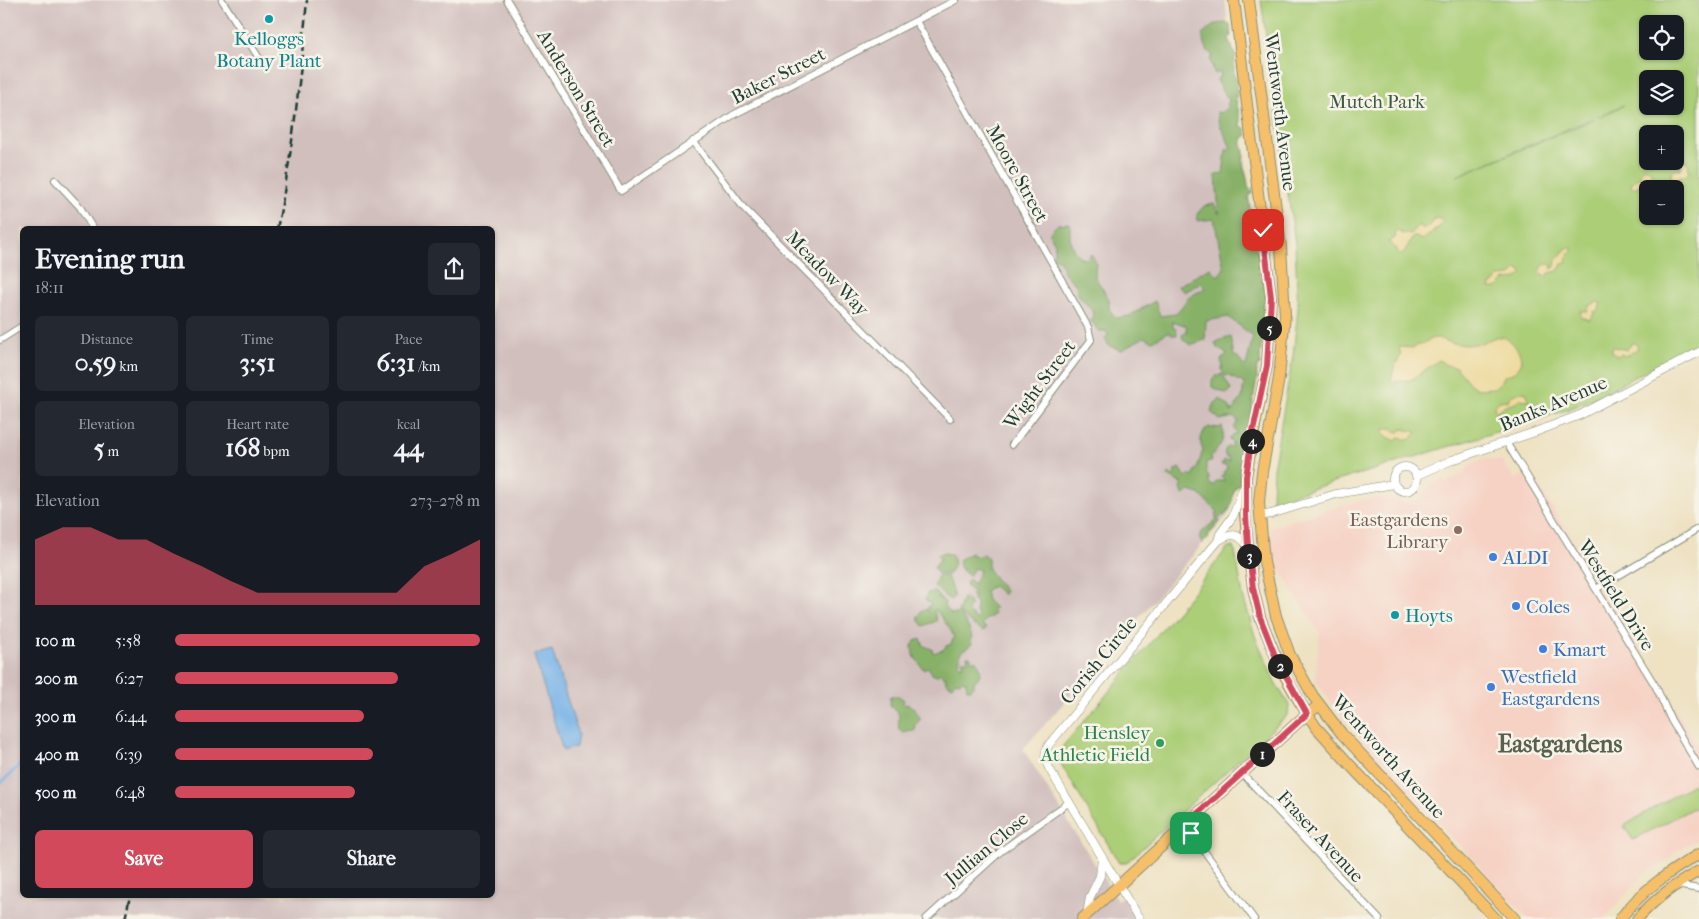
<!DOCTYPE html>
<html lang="en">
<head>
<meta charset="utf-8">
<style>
	body { margin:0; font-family:"IM FELL French Canon",serif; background:#242831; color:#f1f3f6; height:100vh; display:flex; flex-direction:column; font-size:19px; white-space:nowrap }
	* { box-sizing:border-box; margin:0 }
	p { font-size:16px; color:#9ea1a6 }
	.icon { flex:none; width:28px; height:28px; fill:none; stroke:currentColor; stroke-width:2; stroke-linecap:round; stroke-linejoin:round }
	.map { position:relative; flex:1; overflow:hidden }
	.side { position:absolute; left:20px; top:226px; width:475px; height:672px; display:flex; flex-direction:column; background:#171b24; border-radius:8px; box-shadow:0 1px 4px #0004 }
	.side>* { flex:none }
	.tools { position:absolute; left:1639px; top:15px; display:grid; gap:10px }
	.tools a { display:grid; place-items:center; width:45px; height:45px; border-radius:8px; background:#171b24; box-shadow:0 1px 4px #0004; font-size:25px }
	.pin { position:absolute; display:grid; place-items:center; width:42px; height:42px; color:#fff; margin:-21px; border-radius:10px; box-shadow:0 2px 8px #0006 }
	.km { position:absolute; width:25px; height:25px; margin:-12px; border-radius:50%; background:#222; color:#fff; font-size:14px; line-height:25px; text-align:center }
	.round { display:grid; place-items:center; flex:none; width:52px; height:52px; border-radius:8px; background:#242831 }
	.headline { display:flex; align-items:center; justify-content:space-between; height:85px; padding:0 15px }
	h1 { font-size:28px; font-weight:700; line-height:38px }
	.metrics { display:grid; grid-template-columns:repeat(3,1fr); gap:8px; height:85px; padding:5px 15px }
	.metrics div { display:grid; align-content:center; border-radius:8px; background:#242831; text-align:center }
	.metrics b { font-size:25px; font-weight:700 }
	.metrics small { font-size:14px; font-weight:400 }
	.metrics p { font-size:14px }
	.chart { height:140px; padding:10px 15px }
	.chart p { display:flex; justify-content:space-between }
	.chart svg { width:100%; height:90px; margin-top:5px; fill:#d1495b; opacity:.7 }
	.primary-button { display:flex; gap:10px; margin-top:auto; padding:10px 15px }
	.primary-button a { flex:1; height:58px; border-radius:8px; background:#d1495b; color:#fff; font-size:20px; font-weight:700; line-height:58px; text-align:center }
	.primary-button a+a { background:#242831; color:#f1f3f6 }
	ul { padding:0 15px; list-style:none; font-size:16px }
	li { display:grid; grid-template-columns:80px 60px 1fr; align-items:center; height:38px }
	li i { height:12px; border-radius:6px; background:#d1495b }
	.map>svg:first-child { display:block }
	.built { fill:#f6d2c4 }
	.industrial { fill:#d1bfbe; fill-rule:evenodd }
	.green { fill:#abce77; stroke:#658656; fill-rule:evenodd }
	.forest { fill:#88b168; stroke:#54774e }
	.sand { fill:#eeda9e; stroke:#868c69 }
	.water { fill:#75b1e7; stroke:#4a778e }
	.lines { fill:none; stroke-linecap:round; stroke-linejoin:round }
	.stream { stroke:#75b1e7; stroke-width:2.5 }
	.minor-casing { stroke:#86907c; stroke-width:8 }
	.tertiary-casing { stroke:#86907c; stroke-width:9 }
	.primary-casing { stroke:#86907c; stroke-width:12 }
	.minor { stroke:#fff; stroke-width:6 }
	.tertiary { stroke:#fff; stroke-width:8 }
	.primary { stroke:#f6c06b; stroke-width:10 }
	.rail { stroke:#1f3d34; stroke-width:2.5; stroke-dasharray:8 4; stroke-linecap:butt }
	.route-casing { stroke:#fff; stroke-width:10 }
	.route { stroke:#d1495b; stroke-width:6 }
	.culture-dot { fill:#0f9aa8; stroke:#f7f3e8; stroke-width:2 }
	.education-dot { fill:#8d6e63; stroke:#f7f3e8; stroke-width:2 }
	.shop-dot { fill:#3f7fe0; stroke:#f7f3e8; stroke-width:2 }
	.leisure-dot { fill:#2e9e5b; stroke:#f7f3e8; stroke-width:2 }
	.labels { text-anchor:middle; stroke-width:5; stroke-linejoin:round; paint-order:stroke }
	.culture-label { font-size:19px; fill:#0d838f; stroke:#f7f3e8 }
	.street-label { font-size:19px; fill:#1f3d34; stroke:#f7f3e8 }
	.park-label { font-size:19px; fill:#3b5a41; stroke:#f7f3e8 }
	.education-label { font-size:19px; fill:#785e54; stroke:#f7f3e8; text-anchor:end }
	.shop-label { font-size:19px; fill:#366cbe; stroke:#f7f3e8; text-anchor:start }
	.leisure-label { font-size:19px; fill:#27864d; stroke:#f7f3e8; text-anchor:end }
	.district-label { font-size:24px; font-weight:bold; fill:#58604e; stroke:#f7f3e8 }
</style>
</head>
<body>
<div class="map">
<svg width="1699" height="919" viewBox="0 0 1699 919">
	<rect width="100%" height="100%" fill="#f7f3e8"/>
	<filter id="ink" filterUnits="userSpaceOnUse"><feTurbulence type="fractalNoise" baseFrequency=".02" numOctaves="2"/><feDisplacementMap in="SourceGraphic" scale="10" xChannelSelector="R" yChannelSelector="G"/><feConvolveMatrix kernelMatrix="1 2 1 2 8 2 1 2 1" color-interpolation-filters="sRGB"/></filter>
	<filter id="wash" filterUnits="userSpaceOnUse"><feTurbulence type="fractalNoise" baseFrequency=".0096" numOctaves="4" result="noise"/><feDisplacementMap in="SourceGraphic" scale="20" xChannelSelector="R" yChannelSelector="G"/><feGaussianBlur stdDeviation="1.12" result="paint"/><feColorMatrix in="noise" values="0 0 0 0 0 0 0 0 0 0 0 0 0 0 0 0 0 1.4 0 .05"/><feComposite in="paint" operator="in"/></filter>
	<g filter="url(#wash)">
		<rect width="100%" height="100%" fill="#eee2c3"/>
		<path class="built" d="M1486,459l16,2 13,19 15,-9 169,277v91l-25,13 -5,8 -23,12 -42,47h-75l-152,-161 -39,-46 -23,-32 5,-47 -47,-74 -3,-30 3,-3 87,-26 17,-2 23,2 4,3 10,-2 9,-3v-4l6,-7 13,-9 4,5 19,-11 5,-7z"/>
		<path class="industrial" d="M0,0h1225l37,293 -3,76 -30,144 -72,84 -134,152 94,151 9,-5 14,24h-1140zM22,229h470v667h-470z"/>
		<path class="green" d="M1261,0h438v343l-105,55 -33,14 -289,89 1,-32 20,-113 5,-47 -3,-65zM1648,24h27v27h-27zM1648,79h27v27h-27zM1624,105l-24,12 -143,59zM1648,134h27v27h-27zM1648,189h27v27h-27z
			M1228,547h5l2,4 8,45 12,40 20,46 14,23 -1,10 -162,148h-7l-61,-104 4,-12 128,-151z
			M1693,784l6,10v13l-6,1 -60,32 -9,-14z"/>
		<path class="forest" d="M1225,23l5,2 1,11 -2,3 1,5 2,1 1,6 2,1c1,9 -2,15 -1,24l2,1 2,5 -2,2 1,12 -2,1c2,8 4,16 6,26l-2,1 7,5 1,7 -5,2 1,2 -2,2c1,3 3,8 3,12 0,2 -1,5 -1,8 0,9 6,17 5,26l3,1 2,3 -5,5 6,36 7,12 -5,3 6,20 -3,4 1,4 2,2 3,9 -2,-1v3l4,2v9l-3,2 -1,5 3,3 -3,18 2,3c-4,11 -5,23 -5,34l-4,2 1,11 -5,29 3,3 -4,3 -5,24 -3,-2v2c5,10 -2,23 -4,34l3,5 -3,1 4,8 -6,1c-8,11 0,17 -13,30l-2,-1 -4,4 2,3 -12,13 1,3 -7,5 -3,-5 2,-5 16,-14 -2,-3 3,-4 -19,-18 -10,-3 -6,4 -2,-7 1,-4 -15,-9 2,-2 5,3 1,-6 5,-2 6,9 2,-2 5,2 2,-7 2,-1 6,-19c-5,-8 -1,-19 6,-23l6,2 -1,-2 5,1 3,-2c4,13 -2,21 -11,30l1,5 -6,1v11l3,4v6l4,3 4,-5h7v-2l-2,-1v-2l2,-1v-4l3,-2 -1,-4h-5l1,-2h2v-3l6,1 -1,-3 -4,-2c-1,-4 0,-8 4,-10l3,1v-5l-3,-2 5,-6h3l-3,-6 4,-7 -4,-4 -14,3 -9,-8 2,-7 7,-6 10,8 1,5 11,-14 2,-15 -17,-8 -3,2 7,13 -4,4 -15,-7v-7l4,-4 9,-3 -4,-3 2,-3 -2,-7 6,-6 -10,-6 -2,-5 5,-3 11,-3c2,7 1,12 3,19l4,1 5,8 3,1 7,-30 -25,-19 -22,4 -1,19 -15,5 -8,-7 1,-5 4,-1 -1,-3 1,-3 -14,-5v7l3,1 1,6h-4l-4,-3 -17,9 -8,-4 -22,13 -13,-4 -4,-8 3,-3 -2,-4h-7l-8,-10 3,-8 -17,-20 -1,-8 -13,-14 -3,-11 -7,-3 2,-14 -6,-10 9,-9 12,-1c0,17 -2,27 15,37l6,-6 5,8 -1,15 14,22v10l7,9 13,-2 26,-15 5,15 16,-2 13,-17 16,-9 -5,-5 -15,9 -7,-6 32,-18 8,8 6,-8 -10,-49 -16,2 -1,-7 7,-8 10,-2 5,10 -3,-39 7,-1 3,-24 5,-2c-4,-10 -15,-27 -14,-36l4,1 5,-4 3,-10 -7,-8 -5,-12 4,-3 -1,-4 -5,2 -3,-5 2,-2 -2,-1 -2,-6 3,-5 -5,-3 -6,-17 13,-11z
			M942,553l9,1c5,8 2,13 -2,20h-11l-4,-6 6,-9 -2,-4z
			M971,553l6,4 6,-3 5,4v11l17,22 -1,4 -11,-9 -8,5 2,9 8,8 -3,2 3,4 -13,9 4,6 -2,2 -11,-6 -15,-13 5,-14 5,2 3,6 -3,1v5l8,7 2,-2 -2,-6v-8l-4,-4 3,-2 -4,-2 3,-3 -6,-4 -2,-5 3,-4 5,5 6,-14 -6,-2 -5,8 -7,-6 -4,-10z
			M938,576h9l7,21 -3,3 -9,-6 -8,-8z
			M933,592l4,1 2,5 6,4 -1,4 7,8h8c5,5 12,16 13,24l-2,2 2,4 -11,8 -2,11 2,3 3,-2 -2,-4h6l-1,-4h3l2,5 3,-1c8,8 7,15 -1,22v4l-3,3h-4l-1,-7 -3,-2 -4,2 -4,-1 -3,5 -6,-4 -1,-6h-2l-3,-4 -2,3h-5l-5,-8 -5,2 -10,-15 -1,-8 3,-5 6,-2 3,7 8,3 1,4 10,-3 3,-4 5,-2 3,-7 -4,-8 -14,-19 -2,1 3,10 -14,5 -4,-5 -1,-5h2l1,-5 4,-2 3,2v-5l3,-1v-1l-6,-4 2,-7z
			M891,696h8l5,4 -1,3 2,2 2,-1 7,4 7,11 -6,6 1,4 -4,3 -2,-2 -7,3 -4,-3c-2,-15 5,-13 -9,-25z"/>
		<path class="sand" d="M1684,160l4,2 1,10 -3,4h-6l-2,6 -3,1 -3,6h-8l1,-3 -2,-1v-3l2,-2 7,-1 -1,-4 2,-5 8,-1 1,-7z
			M1643,167l8,4 1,3 -11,11 -8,3 -2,-2v-2l6,-6 3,1 1,-2 -1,-3z
			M1435,218l8,2 -3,7c-7,3 -11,9 -18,13l-6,-3h-3l-10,17h-5l-1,-5 -9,-7 7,-4 1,-6 3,-1 4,3h8l8,-9 5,4 6,-4z
			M1567,248h5l1,2 -6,7 -1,5 -4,2 -4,7 -9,2 -2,4 -5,-2 -2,-4 5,-8 7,2 -1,4 4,-2 1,-7z
			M1517,269l6,4c-8,8 -7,6 -18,7 -4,4 -8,10 -15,8l1,-3 5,-4 2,-4 12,-1z
			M1598,302l3,1 -3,8 -5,1 1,3 -3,2 -1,3 -9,-3 -1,-6h8l1,-5z
			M1495,337c14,-2 22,10 27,22 -1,11 -8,14 -18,17l-2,5 -8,7 -17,1 -7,-5 -14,-17 -10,-2 -7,-5 -28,20 -17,2 -3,-2 3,-12 7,-13 -2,-7 1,-1 13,1 20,-10h5l14,5 15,2 16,-2z
			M1632,342l5,3 1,3 -8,6 -5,2 -4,-2 -3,2 -6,-4v-4l2,-1 13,3z
			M1521,392l6,1 1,7 -9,-1c-4,6 -7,4 -13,7 -4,1 -6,4 -10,5l-2,-2c1,-7 8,-10 14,-8l2,-5z
			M1392,428l5,5 6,-4 14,3 -6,7 -5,1 -5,-3 -5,4 -8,-4 -5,-5 2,-3z"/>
		<path class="water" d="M552,650l26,84 -2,13 -13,4 -29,-96z"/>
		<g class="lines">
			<path class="stream" d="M0,784l22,-21"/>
		</g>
	</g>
	<g filter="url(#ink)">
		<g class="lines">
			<g class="minor-casing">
				<path id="minor" d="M222,0l37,58
					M507,0l114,191 112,-76 223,-115
					M916,21l172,306 3,13 -79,105
					M693,141l50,66 207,212
					M55,180l25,27 13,22
					M0,340l22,-14
					M1506,442l150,245 15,33 28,47
					M1596,589l103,-61
					M1242,773l137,146
					M1185,825l69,94
					M1676,885l23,4
					M926,919l75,-68 67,-48"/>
			</g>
			<g class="tertiary-casing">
				<path id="tertiary" d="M1393 479a12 12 0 1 1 24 0a12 12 0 1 1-24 0Z
					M1416,476l36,-16 83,-28 45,-17 119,-63
					M1260,516l11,-2 65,-20 58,-10
					M1218,541l2,-7 13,-18 10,-27
					M1087,915l3,-18 10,-21 2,-18
					M1139,919l-89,-149c-6,-12 -7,-18 1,-28l167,-201c14,-9 20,-8 30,5"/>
			</g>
			<g class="primary-casing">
				<path id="primary" d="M1234,0l37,297 -4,68 -14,71 -7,41 -1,38 3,31 5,42 7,29 21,52 18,32 17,26 34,38 146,154
					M1249,0l32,247 4,68 -6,63 -17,94 -3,30 5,60 12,54 14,39 23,41 29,38 173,185
					M1082,919l216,-197 21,-17
					M1620,919c21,-28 49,-47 79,-65
					M1637,919c20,-22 36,-33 62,-48"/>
			</g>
			<use href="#minor" class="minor"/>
			<use href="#tertiary" class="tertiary"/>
			<use href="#primary" class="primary"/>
			<path class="rail" d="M277,229c16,-77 23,-151 30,-229
				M125,919l5,-23"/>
		</g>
	</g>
	<g class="lines" filter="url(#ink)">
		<g class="route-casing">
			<path id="route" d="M1191,833l-6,-8 122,-111 -31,-56 -16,-41 -7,-29 -5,-42 -2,-31v-38l6,-41 15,-70 4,-69 -8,-67"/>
		</g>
		<use href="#route" class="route"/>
	</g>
	<g class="culture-dot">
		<circle cx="269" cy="19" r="5"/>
		<circle cx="1395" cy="615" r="5"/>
	</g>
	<circle class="education-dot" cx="1458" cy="530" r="5"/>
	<g class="shop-dot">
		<circle cx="1493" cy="557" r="5"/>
		<circle cx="1516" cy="606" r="5"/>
		<circle cx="1543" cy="649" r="5"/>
		<circle cx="1491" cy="687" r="5"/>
	</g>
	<circle class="leisure-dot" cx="1160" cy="743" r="5"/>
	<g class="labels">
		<g class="culture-label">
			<text x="269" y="45">Kelloggs<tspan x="269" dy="22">Botany Plant</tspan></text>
			<text x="1405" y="622" text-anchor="start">Hoyts</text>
		</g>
		<g class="street-label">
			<text transform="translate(778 75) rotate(-27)" y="7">Baker Street</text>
			<text transform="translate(577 88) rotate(59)" y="7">Anderson Street</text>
			<text transform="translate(1281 112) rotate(83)" y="7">Wentworth Avenue</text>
			<text transform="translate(1018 173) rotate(61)" y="7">Moore Street</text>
			<text transform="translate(828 273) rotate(46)" y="7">Meadow Way</text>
			<text transform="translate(1039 384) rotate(-53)" y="7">Wight Street</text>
			<text transform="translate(1553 403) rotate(-23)" y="7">Banks Avenue</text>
			<text transform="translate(1617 595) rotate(58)" y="7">Westfield Drive</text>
			<text transform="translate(1098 660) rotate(-50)" y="7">Corish Circle</text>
			<text transform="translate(1389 756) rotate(48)" y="7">Wentworth Avenue</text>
			<text transform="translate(1321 836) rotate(47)" y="7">Fraser Avenue</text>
			<text transform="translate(986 848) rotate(-40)" y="7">Jullian Close</text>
		</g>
		<g class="park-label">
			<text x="1377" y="108">Mutch Park</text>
		</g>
		<g class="education-label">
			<text x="1448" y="526">Eastgardens<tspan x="1448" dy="22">Library</tspan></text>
		</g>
		<g class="shop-label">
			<text x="1503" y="564">ALDI</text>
			<text x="1526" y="613">Coles</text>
			<text x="1553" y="656">Kmart</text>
			<text x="1501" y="683">Westfield<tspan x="1501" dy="22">Eastgardens</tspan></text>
		</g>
		<g class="leisure-label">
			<text x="1150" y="739">Hensley<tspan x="1150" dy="22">Athletic Field</tspan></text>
		</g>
		<g class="district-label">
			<text x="1560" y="752">Eastgardens</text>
		</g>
	</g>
</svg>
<div class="tools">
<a><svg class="icon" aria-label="locate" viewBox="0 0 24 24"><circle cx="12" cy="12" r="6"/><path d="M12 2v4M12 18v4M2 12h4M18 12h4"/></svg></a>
<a><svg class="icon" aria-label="layers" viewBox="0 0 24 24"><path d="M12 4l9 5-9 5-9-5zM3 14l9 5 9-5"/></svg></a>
<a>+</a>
<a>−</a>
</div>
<div class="pin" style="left:1191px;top:833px;background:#1e9e55"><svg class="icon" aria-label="arrive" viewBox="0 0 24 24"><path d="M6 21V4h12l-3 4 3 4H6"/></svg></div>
<div class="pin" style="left:1263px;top:230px;background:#d93025"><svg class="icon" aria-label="check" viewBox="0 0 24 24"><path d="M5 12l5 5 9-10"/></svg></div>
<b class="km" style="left:1262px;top:754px">1</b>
<b class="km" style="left:1280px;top:666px">2</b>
<b class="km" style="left:1249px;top:556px">3</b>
<b class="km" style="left:1252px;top:441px">4</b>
<b class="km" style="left:1269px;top:328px">5</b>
<section class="side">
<div class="headline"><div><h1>Evening run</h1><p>18:11</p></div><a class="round"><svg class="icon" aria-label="share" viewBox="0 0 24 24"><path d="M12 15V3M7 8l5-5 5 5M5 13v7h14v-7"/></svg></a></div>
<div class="metrics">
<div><p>Distance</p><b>0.59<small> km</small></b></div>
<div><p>Time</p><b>3:51</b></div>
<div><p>Pace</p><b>6:31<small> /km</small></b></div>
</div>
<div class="metrics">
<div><p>Elevation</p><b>5<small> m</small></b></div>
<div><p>Heart rate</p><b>168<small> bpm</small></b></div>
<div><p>kcal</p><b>44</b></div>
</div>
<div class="chart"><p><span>Elevation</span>273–278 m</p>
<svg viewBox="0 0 160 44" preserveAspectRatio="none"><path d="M0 44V12L10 6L20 6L30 12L40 12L50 19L60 25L70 32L80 38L90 38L100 38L110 38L120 38L130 38L140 25L150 19L160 12V44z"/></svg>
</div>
<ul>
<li><b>100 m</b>5:58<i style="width:100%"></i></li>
<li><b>200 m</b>6:27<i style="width:73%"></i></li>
<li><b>300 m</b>6:44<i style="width:62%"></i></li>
<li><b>400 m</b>6:39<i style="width:65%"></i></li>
<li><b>500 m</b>6:48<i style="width:59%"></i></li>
</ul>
<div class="primary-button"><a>Save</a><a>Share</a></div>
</section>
</div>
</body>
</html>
